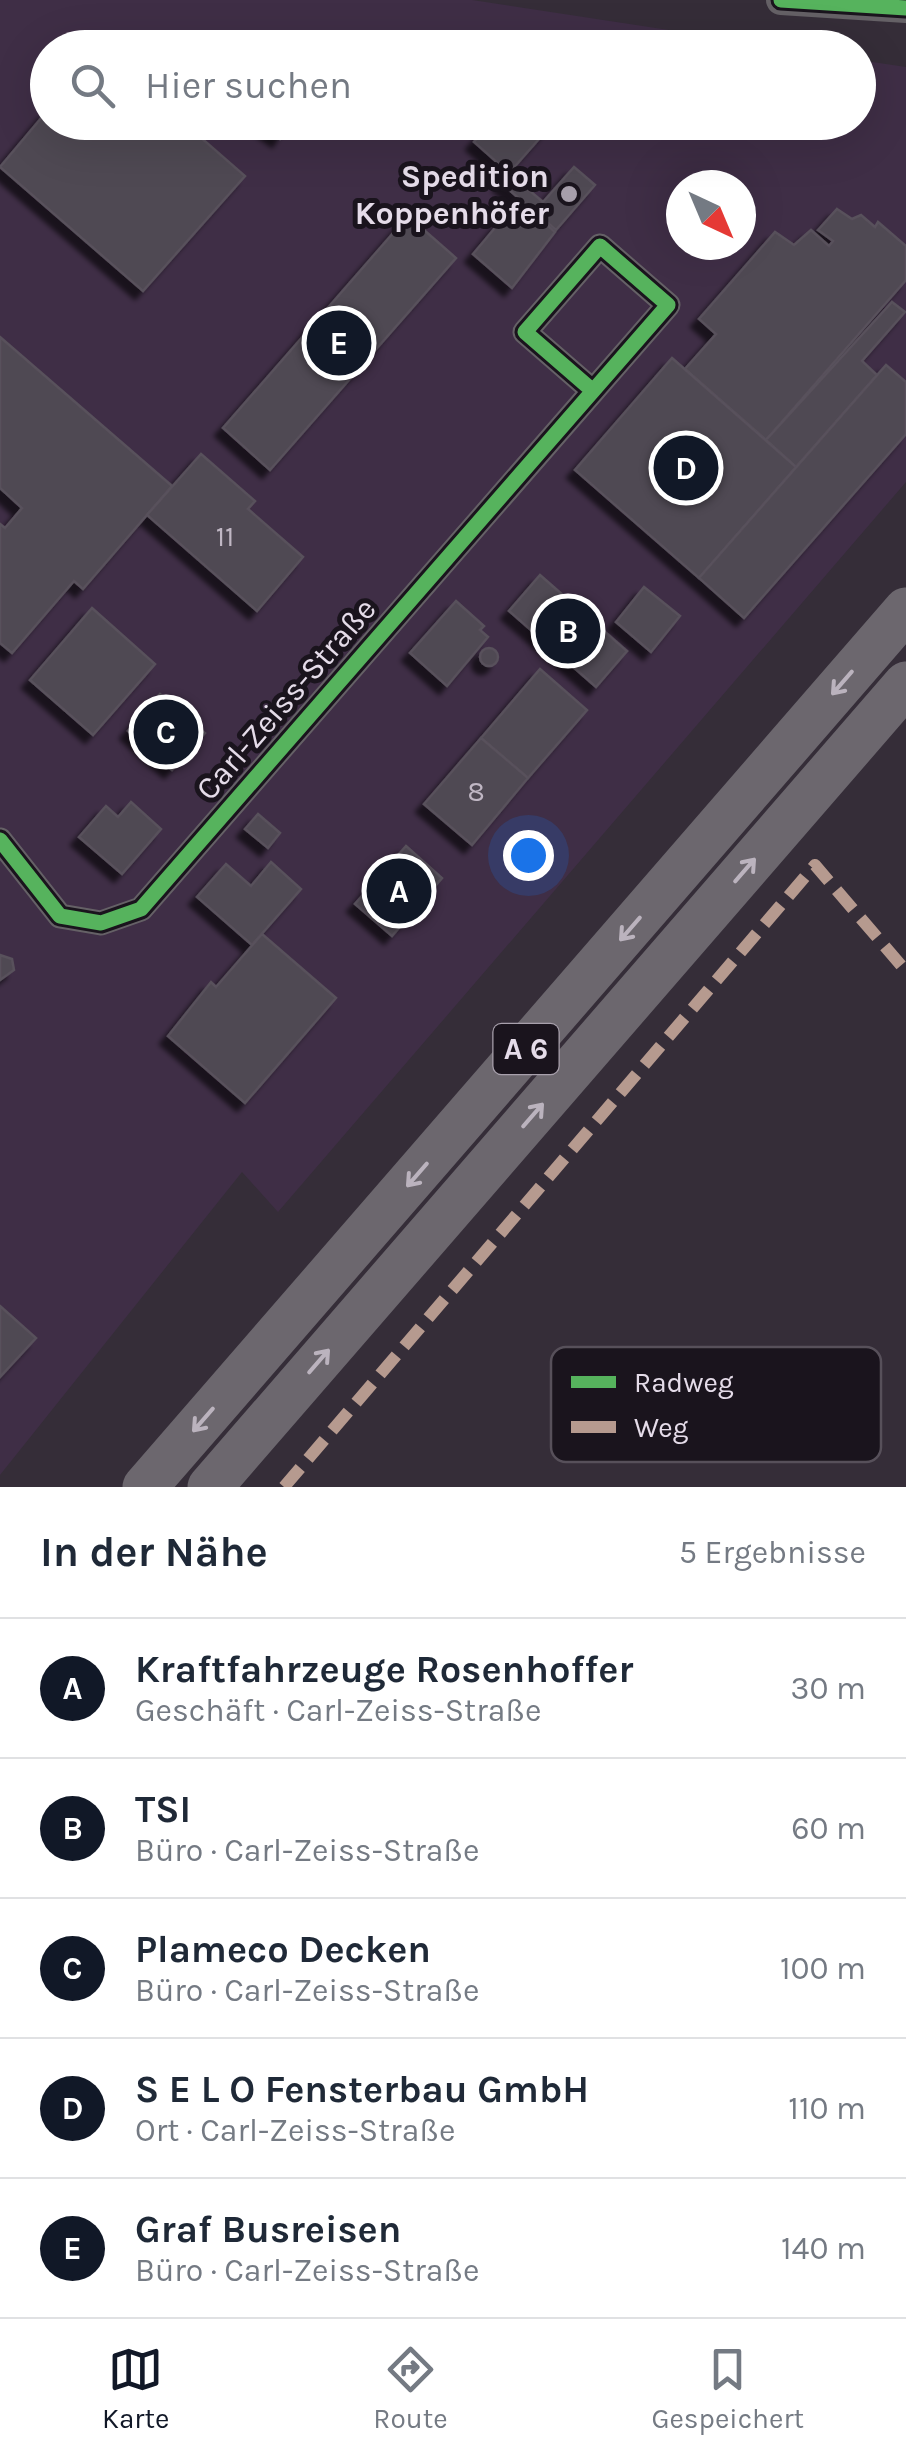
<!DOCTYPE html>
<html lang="de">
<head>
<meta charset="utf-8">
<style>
	body { margin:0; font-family:Karla,sans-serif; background:#f2f2f3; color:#1f2937 }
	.compass { position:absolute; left:666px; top:170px; width:90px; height:90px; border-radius:50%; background:#fff; box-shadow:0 10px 40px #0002; rotate:136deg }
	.you { position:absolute; left:528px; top:855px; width:35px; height:35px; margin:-25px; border:8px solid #fff; border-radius:50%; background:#1a73e8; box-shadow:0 0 0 15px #1a73e833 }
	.badge { display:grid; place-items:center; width:65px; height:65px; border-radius:50%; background:#111827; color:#fff; font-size:32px; font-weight:700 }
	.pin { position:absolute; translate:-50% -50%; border:5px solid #fff; box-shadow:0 2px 10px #0006 }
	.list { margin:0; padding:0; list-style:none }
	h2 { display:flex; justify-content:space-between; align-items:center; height:130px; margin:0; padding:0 40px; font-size:42px }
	h2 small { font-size:32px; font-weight:400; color:#747a83 }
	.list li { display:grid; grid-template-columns:65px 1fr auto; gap:30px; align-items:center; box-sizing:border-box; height:140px; padding:0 40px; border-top:2px solid #e0e1e3 }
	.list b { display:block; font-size:38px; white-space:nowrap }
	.list p { margin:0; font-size:32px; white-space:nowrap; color:#747a83 }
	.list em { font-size:32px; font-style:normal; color:#747a83 }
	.icon { flex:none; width:55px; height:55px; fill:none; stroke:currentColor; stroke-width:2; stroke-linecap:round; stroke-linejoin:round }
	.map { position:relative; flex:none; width:906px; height:1487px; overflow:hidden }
	.search { position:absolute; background:#fff; box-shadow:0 10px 40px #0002; left:30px; right:30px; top:30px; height:110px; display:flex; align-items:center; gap:25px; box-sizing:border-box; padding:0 35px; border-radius:55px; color:#747a83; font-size:38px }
	.sheet { height:830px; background:#fff }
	nav { display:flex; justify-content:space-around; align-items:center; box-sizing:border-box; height:140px; border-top:2px solid #e0e1e3; background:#fff; font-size:28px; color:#747a83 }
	nav a { display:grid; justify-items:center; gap:5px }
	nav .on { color:#111827 }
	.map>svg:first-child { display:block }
</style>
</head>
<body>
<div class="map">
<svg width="906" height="1487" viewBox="0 0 906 1487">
	<defs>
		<filter id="shadow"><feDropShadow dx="-8" dy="8" stdDeviation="2.5" flood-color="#0009"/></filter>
	</defs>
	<rect width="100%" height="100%" fill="#352d38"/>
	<path fill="#3f2e46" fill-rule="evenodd" d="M 0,0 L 472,0 L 780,47 L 48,48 L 48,122 L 858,122 L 859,60 L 906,67 L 906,482 L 278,1212 L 242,1172 L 0,1475 ZM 681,185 L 741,185 L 741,245 L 681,245 Z"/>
	<g fill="#504953" stroke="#58515b" stroke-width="2.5" filter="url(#shadow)">
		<polygon points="48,110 48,122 183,122 245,176 143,291 0,167"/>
		<polygon points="256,122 291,122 280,139"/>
		<polygon points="491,122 554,122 509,173 474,142"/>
		<polygon points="574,167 595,185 556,230 501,183 510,174 543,202"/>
		<polygon points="515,204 522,210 526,206 555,232 512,288 473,254"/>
		<polygon points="837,209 852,219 861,215 875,227 878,222 906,246 906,280 766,440 685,369 716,334 699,319 775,232 794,245 811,230 829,246 833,241 818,230"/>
		<polygon points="408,216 456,258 270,470 223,428"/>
		<polygon points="892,302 905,312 862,361 877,375 796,467 766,440"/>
		<polygon points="0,337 172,486 83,589 74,581 12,653 0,643 0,524 5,528 22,508 0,488"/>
		<polygon points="672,358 796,467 699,578 575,470"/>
		<polygon points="886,365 906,382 906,434 744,618 699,578"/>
		<polygon points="201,454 255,501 248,509 303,557 257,611 147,515"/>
		<polygon points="540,575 627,651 596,687 509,611"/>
		<polygon points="644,587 680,616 651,652 616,622"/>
		<polygon points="456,601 484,626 480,630 488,637 447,686 410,653"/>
		<polygon points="92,608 155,664 93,735 30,680"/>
		<circle cx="489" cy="657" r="9"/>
		<polygon points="540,669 587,710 528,778 481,738"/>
		<polygon points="160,694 205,733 172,770 128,731"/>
		<polygon points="481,738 528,778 472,845 424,804"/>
		<polygon points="131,802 161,829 122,874 79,837 106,806 118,817"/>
		<polygon points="258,814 280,833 268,848 245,829"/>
		<polygon points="406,846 442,878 392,936 355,904"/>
		<polygon points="271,862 301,889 252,945 197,897 226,864 251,886"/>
		<polygon points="262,934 336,998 245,1103 168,1036 211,982 216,987"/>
		<polygon points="0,955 12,959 14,970 0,980"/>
		<polygon points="0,1306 36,1338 0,1377"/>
	</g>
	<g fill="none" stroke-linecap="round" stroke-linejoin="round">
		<path stroke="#656166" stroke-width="25" d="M 0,840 L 60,916 L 101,923 L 141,909 C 316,707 493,507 668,305 L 600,246 L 525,332 L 593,391"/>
		<polyline stroke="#656166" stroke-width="30" points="781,0 906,8"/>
		<g stroke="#6c676e" stroke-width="45">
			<polyline points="145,1487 906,610"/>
			<polyline points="210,1487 906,684"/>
		</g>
		<polyline stroke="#b69a8f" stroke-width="12" stroke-dasharray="25 12" stroke-linecap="butt" points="284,1487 815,865 906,971"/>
		<g stroke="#1a141d" stroke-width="21">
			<g id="cycleway">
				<polyline points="781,0 906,8"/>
				<path d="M 0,840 L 60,916 L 101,923 L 141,909 C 316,707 493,507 668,305 L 600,246 L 525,332 L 593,391"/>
			</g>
		</g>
		<use href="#cycleway" stroke="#56b35d" stroke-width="15"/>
	</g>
	<defs><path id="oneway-shaft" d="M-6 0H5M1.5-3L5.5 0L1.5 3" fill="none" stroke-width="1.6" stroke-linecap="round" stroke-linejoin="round" transform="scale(2.5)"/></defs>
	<g stroke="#bbb3be">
		<use href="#oneway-shaft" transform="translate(842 683) rotate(131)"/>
		<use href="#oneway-shaft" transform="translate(745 870) rotate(-49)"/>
		<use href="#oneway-shaft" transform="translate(630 929) rotate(131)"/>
		<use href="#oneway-shaft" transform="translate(533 1115) rotate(-49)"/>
		<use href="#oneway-shaft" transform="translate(417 1175) rotate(131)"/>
		<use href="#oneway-shaft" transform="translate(319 1361) rotate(-49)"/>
		<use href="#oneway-shaft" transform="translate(203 1420) rotate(131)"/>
	</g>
	<circle fill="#a79fab" stroke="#1a141d" stroke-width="4" cx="569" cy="194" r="10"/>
	<g text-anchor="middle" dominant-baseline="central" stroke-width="10" stroke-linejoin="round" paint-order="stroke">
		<g font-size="28" fill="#c0b7c4">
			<text x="225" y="536">11</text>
			<text x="476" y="791">8</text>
		</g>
		<rect fill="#1a141d" stroke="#a8a0ac" stroke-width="2.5" x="493.5" y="1024" width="65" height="50" rx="8"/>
		<g font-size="30" font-weight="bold" fill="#e5dce9">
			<text x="526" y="1049">A 6</text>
		</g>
		<g font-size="32" font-weight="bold" fill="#e5dce9" stroke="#1a141d" text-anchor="end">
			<text x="549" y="176">Spedition<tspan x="549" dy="37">Koppenhöfer</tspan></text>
		</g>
		<g font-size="32" fill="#e5dce9" stroke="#1a141d">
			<text transform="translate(286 699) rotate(-49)">Carl-Zeiss-Straße</text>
		</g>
	</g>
	<rect x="551" y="1347" width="330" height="115" rx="15" fill="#1a141d" stroke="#57505a" stroke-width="2.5"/>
	<rect x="571" y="1376" width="45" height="12" fill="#56b35d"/>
	<rect x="571" y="1421" width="45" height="12" fill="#b69a8f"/>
	<g font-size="28" fill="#e5dce9">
		<text x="634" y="1392">Radweg</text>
		<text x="634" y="1437">Weg</text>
	</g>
</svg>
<svg class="compass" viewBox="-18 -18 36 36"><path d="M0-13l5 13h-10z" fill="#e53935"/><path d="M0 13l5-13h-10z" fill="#747a83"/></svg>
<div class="you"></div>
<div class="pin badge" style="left:399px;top:891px">A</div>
<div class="pin badge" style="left:568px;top:631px">B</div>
<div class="pin badge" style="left:166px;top:732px">C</div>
<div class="pin badge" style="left:686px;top:468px">D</div>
<div class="pin badge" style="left:339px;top:343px">E</div>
<div class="search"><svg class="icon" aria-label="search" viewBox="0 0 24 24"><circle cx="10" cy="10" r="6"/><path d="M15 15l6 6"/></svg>Hier suchen</div>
</div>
<section class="sheet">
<h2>In der Nähe<small>5 Ergebnisse</small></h2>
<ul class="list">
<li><span class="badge">A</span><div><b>Kraftfahrzeuge Rosenhoffer</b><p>Geschäft · Carl-Zeiss-Straße</p></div><em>30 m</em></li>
<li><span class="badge">B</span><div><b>TSI</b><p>Büro · Carl-Zeiss-Straße</p></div><em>60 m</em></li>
<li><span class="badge">C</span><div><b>Plameco Decken</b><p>Büro · Carl-Zeiss-Straße</p></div><em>100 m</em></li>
<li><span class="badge">D</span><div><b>S E L O Fensterbau GmbH</b><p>Ort · Carl-Zeiss-Straße</p></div><em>110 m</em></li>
<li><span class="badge">E</span><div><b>Graf Busreisen</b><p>Büro · Carl-Zeiss-Straße</p></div><em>140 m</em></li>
</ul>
</section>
<nav>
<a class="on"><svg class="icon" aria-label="map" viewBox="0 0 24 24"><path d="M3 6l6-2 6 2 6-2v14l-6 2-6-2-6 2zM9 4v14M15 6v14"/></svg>Karte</a>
<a><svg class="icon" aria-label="directions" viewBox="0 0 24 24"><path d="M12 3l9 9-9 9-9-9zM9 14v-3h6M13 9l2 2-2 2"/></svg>Route</a>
<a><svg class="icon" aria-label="saved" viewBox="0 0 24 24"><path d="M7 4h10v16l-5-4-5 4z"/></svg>Gespeichert</a>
</nav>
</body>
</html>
